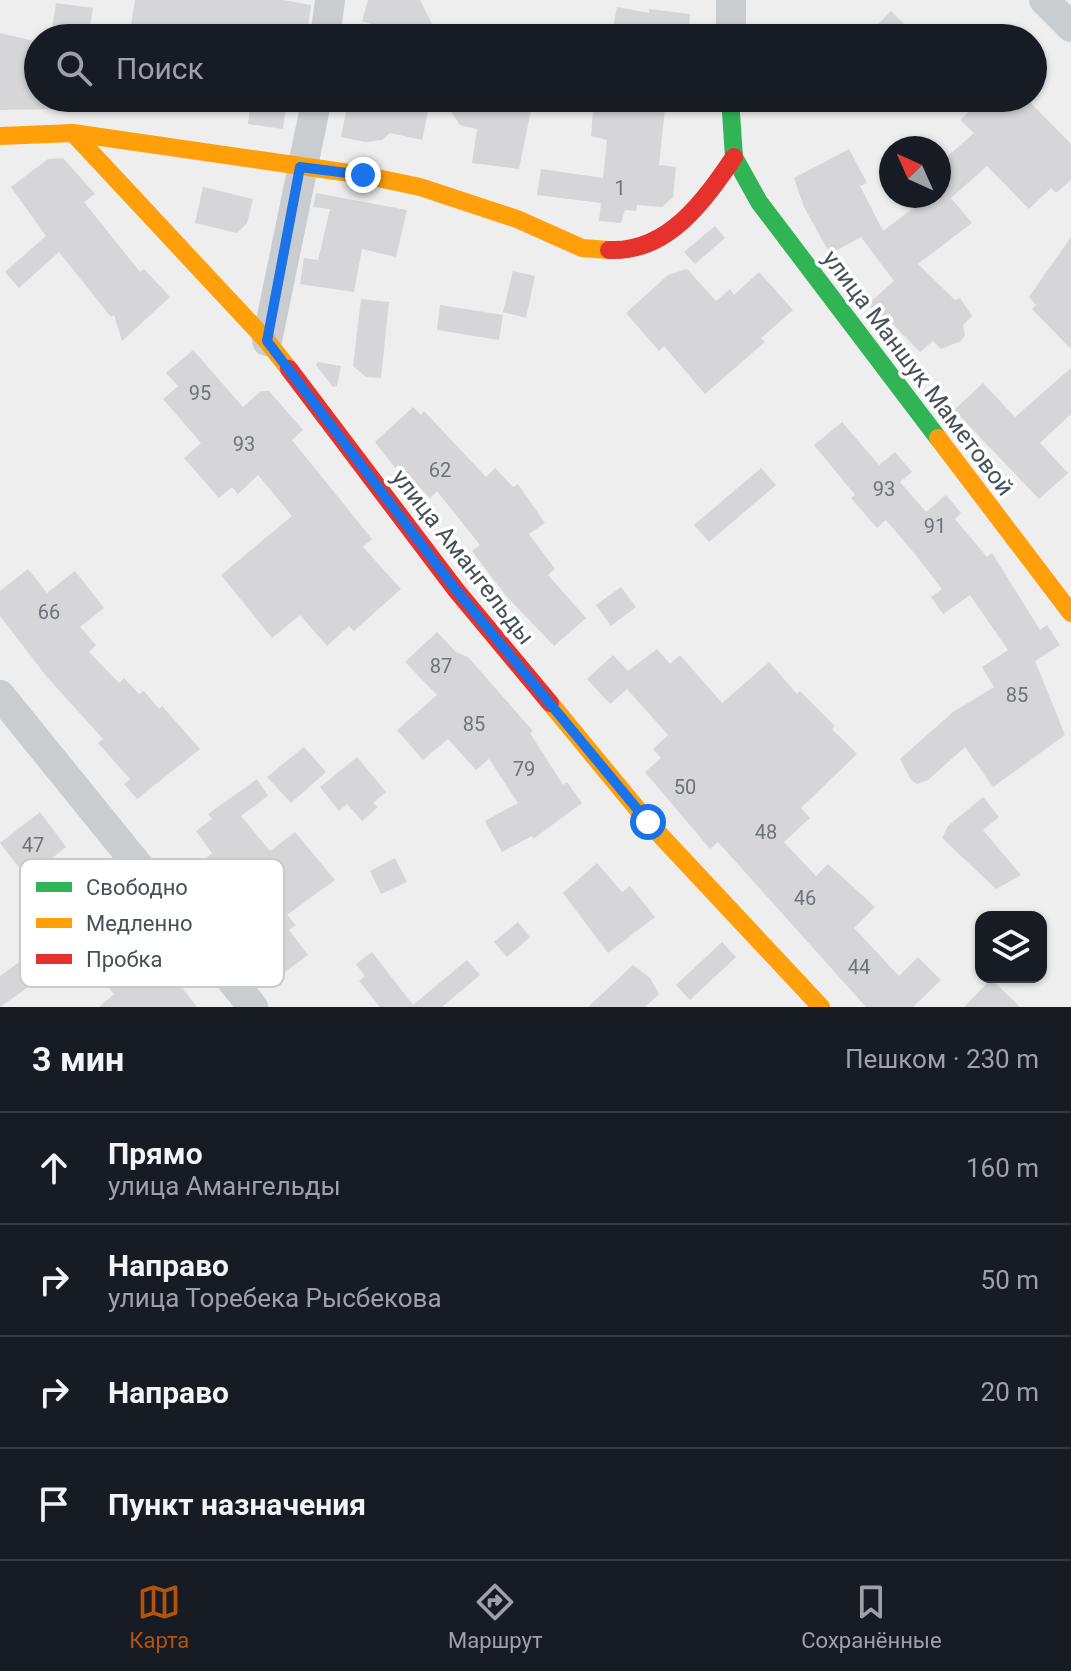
<!DOCTYPE html>
<html lang="ru">
<head>
<meta charset="utf-8">
<style>
	body { margin:0; font-family:Roboto,sans-serif; background:#20242c; color:#f1f3f6 }
	.controls { position:absolute; right:24px; bottom:24px; display:grid; overflow:hidden; border-radius:16px; box-shadow:0 2px 6px #0004 }
	.controls button { width:72px; height:72px; display:grid; place-items:center; padding:0; border:0; border-bottom:2px solid #363941; background:#171b24; color:#f1f3f6; font:40px sans-serif }
	.compass { position:absolute; left:879px; top:136px; width:72px; height:72px; border-radius:50%; background:#171b24; box-shadow:0 2px 6px #0004; rotate:315deg }
	.stop { position:absolute; width:24px; height:24px; margin:-18px; border:6px solid #1a73e8; border-radius:50%; background:#fff }
	.stop.end { background:#1a73e8; border-color:#fff; box-shadow:0 2px 8px #0008 }
	.list { margin:0; padding:0; list-style:none }
	h2 { display:flex; justify-content:space-between; align-items:center; height:104px; margin:0; padding:0 32px; font-size:34px }
	h2 small { font-size:26px; font-weight:400; color:#9ea1a6 }
	.list li { display:grid; grid-template-columns:52px 1fr auto; gap:24px; align-items:center; box-sizing:border-box; height:112px; padding:0 32px; border-top:2px solid #363941 }
	.list b { display:block; font-size:30px; white-space:nowrap }
	.list p { margin:0; font-size:26px; white-space:nowrap; color:#9ea1a6 }
	.list em { font-size:26px; font-style:normal; color:#9ea1a6 }
	.icon { flex:none; width:44px; height:44px; fill:none; stroke:currentColor; stroke-width:2; stroke-linecap:round; stroke-linejoin:round }
	.map { position:relative; flex:none; width:1071px; height:1007px; overflow:hidden }
	.search { position:absolute; background:#171b24; box-shadow:0 2px 6px #0004; left:24px; right:24px; top:24px; height:88px; display:flex; align-items:center; gap:20px; box-sizing:border-box; padding:0 28px; border-radius:44px; color:#9ea1a6; font-size:30px }
	.sheet { height:552px; background:#171b24 }
	nav { display:flex; justify-content:space-around; align-items:center; box-sizing:border-box; height:112px; border-top:2px solid #363941; background:#171b24; font-size:22px; color:#9ea1a6 }
	nav a { display:grid; justify-items:center; gap:4px }
	nav .on { color:#b45309 }
	.map>svg:first-child { display:block }
</style>
</head>
<body>
<div class="map">
<svg width="1071" height="1007" viewBox="0 0 1071 1007">
	<rect width="100%" height="100%" fill="#efeeee"/>
	<g fill="#d6d6d8">
		<polygon points="135,0 283,0 311,5 308,29 295,26 293,38 234,38 235,34 178,25 175,38 129,38"/>
		<polygon points="368,0 420,0 439,38 419,38 362,21"/>
		<polygon points="56,3 93,8 88,38 51,35"/>
		<polygon points="617,7 649,13 649,9 690,14 688,38 646,38 647,33 613,27"/>
		<polygon points="891,11 918,38 864,38"/>
		<polygon points="0,33 38,42 38,98 61,98 59,109 0,110"/>
		<polygon points="251,98 287,98 283,129 248,124"/>
		<polygon points="349,98 431,98 422,140 390,133 382,140 365,142 341,137"/>
		<polygon points="442,98 503,98 508,105 531,110 519,169 472,163 477,129 460,125"/>
		<polygon points="594,98 666,98 659,165 676,167 673,197 662,207 637,205 636,211 625,210 621,223 599,221 601,203 537,195 541,169 603,178 607,140 591,136"/>
		<polygon points="983,98 1026,98 1071,144 1071,180 1056,193 1051,188 1029,209 987,166 951,198 972,223 918,264 955,300 960,298 972,316 963,325 965,335 961,341 941,349 933,341 920,352 888,319 883,324 868,304 894,281 861,237 830,254 804,207 794,178 849,149 867,183 860,186 883,231 929,196 939,196 939,164 974,133 960,120"/>
		<polygon points="63,158 95,194 84,202 140,272 144,269 170,297 122,341 114,315 111,317 59,252 19,288 5,272 46,236 11,187 48,159"/>
		<polygon points="203,187 253,199 247,223 237,233 195,223"/>
		<polygon points="316,193 407,210 396,257 362,249 354,292 300,284 304,258 318,260 330,209 313,207"/>
		<polygon points="715,226 725,238 695,264 684,252"/>
		<polygon points="1071,237 1071,349 1032,309 1036,305 1029,297"/>
		<polygon points="687,269 716,301 730,289 734,295 759,272 793,310 761,338 765,342 705,394 664,346 659,351 626,313 668,275"/>
		<polygon points="513,271 535,276 526,318 503,312"/>
		<polygon points="361,299 389,302 381,378 366,377 353,366"/>
		<polygon points="440,305 503,315 499,340 437,330"/>
		<polygon points="193,350 243,407 261,391 269,391 303,430 292,440 372,539 363,547 401,589 354,631 349,626 327,646 300,615 272,638 221,575 292,516 258,475 238,494 232,487 219,498 184,458 201,443 163,399 178,386 166,373"/>
		<polygon points="318,362 341,366 337,386 333,387 316,365"/>
		<polygon points="1071,368 1071,414 1040,443 1068,473 1039,499 954,410 983,383 1015,417"/>
		<polygon points="413,407 421,415 424,411 486,477 495,468 513,487 518,484 545,523 529,534 555,569 548,575 586,618 554,646 507,597 472,551 480,545 437,491 430,498 398,465 395,468 375,442"/>
		<polygon points="842,422 879,465 895,452 912,472 900,482 926,512 946,495 961,513 955,519 987,557 992,553 1040,630 1047,625 1060,645 1035,661 1065,735 993,787 965,747 928,780 917,784 911,780 900,759 953,712 994,687 982,667 1008,650 970,595 943,614 931,597 942,589 914,553 886,520 877,528 851,498 855,495 814,445"/>
		<polygon points="761,468 776,485 709,542 694,525"/>
		<polygon points="28,569 47,593 75,571 104,608 80,627 96,645 89,652 119,683 124,678 139,694 144,691 159,709 162,706 200,749 137,799 124,784 130,779 98,743 103,739 47,677 0,616 0,591"/>
		<polygon points="621,587 636,607 611,626 596,605"/>
		<polygon points="437,632 456,652 468,657 533,731 530,733 563,785 567,782 582,803 533,839 532,836 502,852 485,821 518,803 489,759 476,770 448,739 423,760 397,730 437,695 405,662"/>
		<polygon points="657,649 670,664 680,655 722,703 769,662 797,694 800,691 835,726 832,729 857,754 801,808 810,818 784,842 816,876 828,864 875,907 854,928 899,976 918,957 941,980 913,1007 866,1007 718,842 710,849 645,772 661,758 653,749 668,735 627,689 610,704 587,679 613,655 628,671"/>
		<polygon points="304,747 326,772 291,803 267,777"/>
		<polygon points="357,757 386,792 373,803 378,807 362,821 347,804 339,811 320,787"/>
		<polygon points="257,779 268,796 241,816 270,851 295,832 335,880 287,915 296,925 289,930 308,955 281,975 222,891 219,893 197,866 212,853 196,831 212,819 208,814"/>
		<polygon points="983,797 999,817 983,830 1021,875 996,889 942,838 948,826"/>
		<polygon points="40,812 66,847 27,878 0,843"/>
		<polygon points="395,858 407,882 381,894 370,871"/>
		<polygon points="597,863 622,892 630,886 655,917 608,953 563,893"/>
		<polygon points="112,895 136,928 125,938 161,982 175,970 187,985 183,989 197,1007 99,1007 114,994 106,985 123,971 97,939 0,1007 0,976"/>
		<polygon points="518,922 530,937 507,957 494,942"/>
		<polygon points="722,942 736,957 690,1000 676,985"/>
		<polygon points="372,952 413,1005 467,960 480,975 442,1007 380,1007 359,981 365,976 356,964"/>
		<polygon points="633,965 650,978 659,994 645,1007 588,1007"/>
		<polygon points="991,979 1020,1007 964,1007"/>
	</g>
	<g fill="none" stroke-linecap="round" stroke-linejoin="round">
		<g stroke="#cacdcf" stroke-width="30">
			<polyline points="1044,0 1071,27"/>
			<polyline points="325,38 330,0"/>
			<polyline points="731,38 731,0"/>
			<polyline points="267,341 317,98"/>
			<polyline points="0,695 253,1007"/>
		</g>
		<polyline stroke="#30b455" stroke-width="18" points="730,98 734,157 759,202 938,438"/>
		<g stroke="#ff9f0a" stroke-width="18">
			<polyline points="73,133 267,341 289,369"/>
			<polyline points="0,136 73,133 363,175 420,187 517,219 582,248 609,250"/>
			<polyline points="938,438 1071,613"/>
			<polyline points="550,703 648,822 821,1007"/>
		</g>
		<g stroke="#e5322d" stroke-width="18">
			<path d="M 609,250 C 668,253 705,200 734,157"/>
			<polyline points="289,369 456,590 550,703"/>
		</g>
	</g>
	<g fill="none" stroke-linecap="round" stroke-linejoin="round">
		<polyline stroke="#1a73e8" stroke-width="10" points="363,175 300,167 267,341 456,590 648,822"/>
	</g>
	<g text-anchor="middle" dominant-baseline="central" stroke-width="7" stroke-linejoin="round" paint-order="stroke">
		<g font-size="20" fill="#6c737a">
			<text x="620" y="188">1</text>
			<text x="200" y="393">95</text>
			<text x="244" y="444">93</text>
			<text x="440" y="470">62</text>
			<text x="884" y="489">93</text>
			<text x="935" y="526">91</text>
			<text x="49" y="612">66</text>
			<text x="441" y="666">87</text>
			<text x="1017" y="695">85</text>
			<text x="474" y="724">85</text>
			<text x="524" y="769">79</text>
			<text x="685" y="787">50</text>
			<text x="766" y="832">48</text>
			<text x="33" y="845">47</text>
			<text x="805" y="898">46</text>
			<text x="859" y="967">44</text>
		</g>
		<g font-size="24" fill="#465059" stroke="#fff">
			<text transform="translate(918 373) rotate(53)">улица Маншук Маметовой</text>
			<text transform="translate(463 557) rotate(52)">улица Амангельды</text>
		</g>
	</g>
	<rect x="20" y="859" width="264" height="128" rx="12" fill="#fff" stroke="#c8cacd" stroke-width="2"/>
	<rect x="36" y="882" width="36" height="10" fill="#30b455"/>
	<rect x="36" y="918" width="36" height="10" fill="#ff9f0a"/>
	<rect x="36" y="954" width="36" height="10" fill="#e5322d"/>
	<g font-size="22" fill="#465059">
		<text x="86" y="895">Свободно</text>
		<text x="86" y="931">Медленно</text>
		<text x="86" y="967">Пробка</text>
	</g>
</svg>
<div class="controls">
<button><svg class="icon" aria-label="layers" viewBox="0 0 24 24"><path d="M12 4l9 5-9 5-9-5zM3 14l9 5 9-5"/></svg></button>
</div>
<svg class="compass" viewBox="-18 -18 36 36"><path d="M0-13l5 13h-10z" fill="#e53935"/><path d="M0 13l5-13h-10z" fill="#9ea1a6"/></svg>
<div class="stop" style="left:648px;top:822px"></div>
<div class="stop end" style="left:363px;top:175px"></div>
<div class="search"><svg class="icon" aria-label="search" viewBox="0 0 24 24"><circle cx="10" cy="10" r="6"/><path d="M15 15l6 6"/></svg>Поиск</div>
</div>
<section class="sheet">
<h2>3 мин<small>Пешком · 230 m</small></h2>
<ul class="list">
<li><svg class="icon" aria-label="ahead" viewBox="0 0 24 24"><path d="M12 20V5M6 11l6-6 6 6"/></svg><div><b>Прямо</b><p>улица Амангельды</p></div><em>160 m</em></li>
<li><svg class="icon" aria-label="right" viewBox="0 0 24 24"><path d="M7 20v-9h11M14 6l5 5-5 5"/></svg><div><b>Направо</b><p>улица Торебека Рысбекова</p></div><em>50 m</em></li>
<li><svg class="icon" aria-label="right" viewBox="0 0 24 24"><path d="M7 20v-9h11M14 6l5 5-5 5"/></svg><div><b>Направо</b></div><em>20 m</em></li>
<li><svg class="icon" aria-label="arrive" viewBox="0 0 24 24"><path d="M6 21V4h12l-3 4 3 4H6"/></svg><div><b>Пункт назначения</b></div></li>
</ul>
</section>
<nav>
<a class="on"><svg class="icon" aria-label="map" viewBox="0 0 24 24"><path d="M3 6l6-2 6 2 6-2v14l-6 2-6-2-6 2zM9 4v14M15 6v14"/></svg>Карта</a>
<a><svg class="icon" aria-label="directions" viewBox="0 0 24 24"><path d="M12 3l9 9-9 9-9-9zM9 14v-3h6M13 9l2 2-2 2"/></svg>Маршрут</a>
<a><svg class="icon" aria-label="saved" viewBox="0 0 24 24"><path d="M7 4h10v16l-5-4-5 4z"/></svg>Сохранённые</a>
</nav>
</body>
</html>
